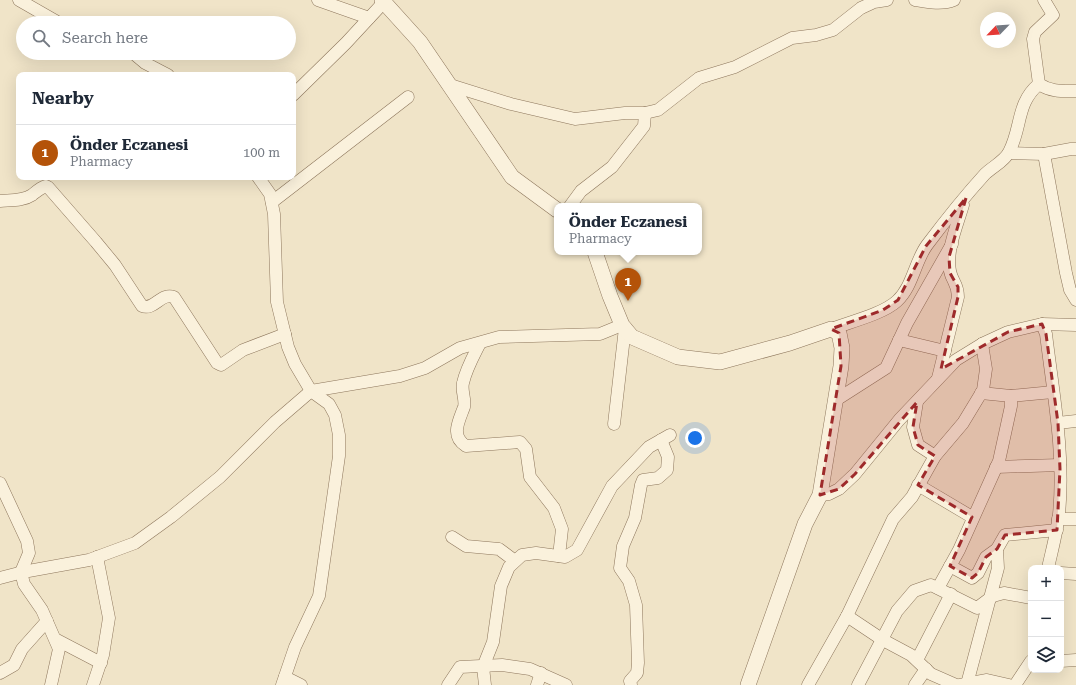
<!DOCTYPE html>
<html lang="en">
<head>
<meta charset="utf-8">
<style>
	body { margin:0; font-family:"Roboto Serif",serif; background:#f2f2f3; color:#1f2937 }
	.controls { position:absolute; right:12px; bottom:12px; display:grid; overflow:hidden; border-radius:8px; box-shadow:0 4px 16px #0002 }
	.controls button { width:36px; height:36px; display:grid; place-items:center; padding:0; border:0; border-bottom:1px solid #e0e1e3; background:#fff; color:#1f2937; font:20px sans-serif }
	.compass { position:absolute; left:980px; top:12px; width:36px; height:36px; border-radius:50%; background:#fff; box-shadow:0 4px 16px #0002; rotate:245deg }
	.you { position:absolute; left:695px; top:438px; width:14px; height:14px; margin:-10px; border:3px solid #fff; border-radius:50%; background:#1a73e8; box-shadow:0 0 0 6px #1a73e833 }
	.badge { display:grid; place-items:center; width:26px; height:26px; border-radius:50%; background:#b45309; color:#fff; font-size:13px; font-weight:700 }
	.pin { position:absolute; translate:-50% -33px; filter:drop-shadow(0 1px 2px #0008) }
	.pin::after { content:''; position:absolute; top:21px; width:14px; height:12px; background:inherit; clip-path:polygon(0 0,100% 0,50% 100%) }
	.popup { position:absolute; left:554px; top:203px; width:148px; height:52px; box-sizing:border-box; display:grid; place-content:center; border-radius:8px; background:#fff; filter:drop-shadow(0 1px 3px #0005); font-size:13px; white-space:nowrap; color:#747a83 }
	.popup b { font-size:15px; color:#1f2937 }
	.popup::after { content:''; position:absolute; left:50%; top:100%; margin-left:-8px; border:8px solid transparent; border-top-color:#fff }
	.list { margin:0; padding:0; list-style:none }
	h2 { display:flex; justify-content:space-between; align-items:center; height:52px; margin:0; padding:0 16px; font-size:17px }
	h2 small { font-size:13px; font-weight:400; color:#747a83 }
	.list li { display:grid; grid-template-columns:26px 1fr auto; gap:12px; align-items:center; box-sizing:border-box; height:56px; padding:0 16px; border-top:1px solid #e0e1e3 }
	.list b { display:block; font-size:15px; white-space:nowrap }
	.list p { margin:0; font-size:13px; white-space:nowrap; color:#747a83 }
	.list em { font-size:13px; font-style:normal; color:#747a83 }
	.icon { flex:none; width:22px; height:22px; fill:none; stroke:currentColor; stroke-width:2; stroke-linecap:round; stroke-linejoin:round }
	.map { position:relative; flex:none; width:1076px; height:685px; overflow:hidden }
	.search { position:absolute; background:#fff; box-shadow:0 4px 16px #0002; left:16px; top:16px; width:280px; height:44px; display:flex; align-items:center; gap:10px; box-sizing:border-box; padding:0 14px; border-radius:22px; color:#747a83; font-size:15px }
	.panel { position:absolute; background:#fff; box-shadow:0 4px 16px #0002; left:16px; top:72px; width:280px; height:108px; border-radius:8px }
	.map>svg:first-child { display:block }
</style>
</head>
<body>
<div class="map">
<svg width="1076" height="685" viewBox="0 0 1076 685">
	<rect width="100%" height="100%" fill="#f0e4c8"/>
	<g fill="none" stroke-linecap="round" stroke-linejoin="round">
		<g stroke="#8d765c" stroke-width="13">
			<g id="minor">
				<polyline points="19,0 59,23"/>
				<polyline points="318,0 369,18"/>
				<path d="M 915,0 C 927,2 942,5 954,0"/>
				<path d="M 1044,0 L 1053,15 L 1035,32 L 1033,39 L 1039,84 C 1051,92 1062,91 1076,91"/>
				<polyline points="133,53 145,63 168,75"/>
				<polyline points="450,85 511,104 575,119 625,113 645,113 658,110 699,78 735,67 792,38 816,35 833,30 861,8 874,2 887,0"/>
				<polyline points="293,95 346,43 384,2"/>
				<polyline points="1009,153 1044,154 1071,149 1076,149"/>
				<polyline points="1044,154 1066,273 1070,290 1076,300"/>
				<polyline points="258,177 270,194 274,214 277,302 288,347 295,364 311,391 329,404 335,415 339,435 339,456 319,596 295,647 282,685"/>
				<path d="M 0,201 C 11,200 23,201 32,195 C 37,191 40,188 46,186 L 48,187 L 96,242 L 115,265 L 142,306 C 154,311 161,292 174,297 L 217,363 L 221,365 L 243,350 L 285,334"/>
				<polyline points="272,202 408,97"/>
				<polyline points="570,206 581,191 612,167 644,126 645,113"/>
				<path d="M 1042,324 L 1046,334 C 1053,393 1065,454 1059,514 C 1057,532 1052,550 1048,568"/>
				<path d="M 831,329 C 850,322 883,314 897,301 C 913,286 915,261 927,245 C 945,221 965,196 985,174 C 992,167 1005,161 1009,152 C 1022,128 1016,103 1039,84"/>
				<polyline points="899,340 945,351"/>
				<path d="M 480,343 C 474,355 466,369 463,383 C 461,391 466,400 464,407 C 459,421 450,436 466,446 L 520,442 L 526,449 L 530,477 L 554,508 L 562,529 L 559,556"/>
				<path d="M 938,378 L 958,297 C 958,283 952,282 950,271 C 946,250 957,226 963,205"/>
				<polyline points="981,393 1011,396 1053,392"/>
				<polyline points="836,400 886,368 907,323 952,244"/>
				<polyline points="917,402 913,427 918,445 935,456"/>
				<polyline points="1058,423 1076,421"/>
				<polyline points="614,424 625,328"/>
				<polyline points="996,467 1060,465"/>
				<polyline points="0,483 27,541 29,553 21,572 24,584 42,610 59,649 51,685"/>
				<polyline points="918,485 972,517"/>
				<polyline points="820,495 829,494 839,489 855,474 899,420 956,360 982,344 1008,332 1042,324 1076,325"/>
				<polyline points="1058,519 1076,519"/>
				<polyline points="452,537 466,546 499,549 515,561"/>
				<polyline points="950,566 972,578 978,573 986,557 997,549"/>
				<polyline points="1061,573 1076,574"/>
				<polyline points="0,578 23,572 89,560 135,543 171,517 220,477 275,422 311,391 400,376 425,368 460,348 499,337 600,334 622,325"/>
				<polyline points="938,588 959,550 999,461 1011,406 1011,396"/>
				<polyline points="847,616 883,640 911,655 931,674 956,685"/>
				<polyline points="57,640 101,663"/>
				<polyline points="917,660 951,594"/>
				<polyline points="1061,661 1076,660"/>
				<polyline points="0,673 14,665 22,649 47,621"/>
				<polyline points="285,677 301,685"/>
				<polyline points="967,684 998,568 997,549 1005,535 1057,530"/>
				<polyline points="93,685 103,655 109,618 97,557"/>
				<polyline points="448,685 460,667 502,665 530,669 566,685"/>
				<polyline points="485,685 483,667 493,642 501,586 509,567 522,555 536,553 565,557 577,550 612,486 649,447 670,435"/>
				<polyline points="537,685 541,673"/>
				<polyline points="631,685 630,681 637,673 638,663 636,605 629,581 620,568 623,546 635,518 641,485 643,480 658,478 667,470 668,457 661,440"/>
				<polyline points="808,685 847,616 893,519 912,497 935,456 963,423 983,390 986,369 982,344"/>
				<polyline points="858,685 897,611 914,591 931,585 977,608 993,596 1004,593 1031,598"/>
				<polyline points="915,685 926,669"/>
				<polyline points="960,685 987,680 1009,685"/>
				<polyline points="1015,685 1031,661"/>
			</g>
		</g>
		<g stroke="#8d765c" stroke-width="16">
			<g id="tertiary">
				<polyline points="382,0 420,42 512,177 557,210"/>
				<polyline points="595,252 610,296 622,325 632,337 678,357 720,362 790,343 831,329 839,333 842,348 841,366 820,495 805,524 748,685"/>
			</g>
		</g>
		<use href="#minor" stroke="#faf1dc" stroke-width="12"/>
		<use href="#tertiary" stroke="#faf1dc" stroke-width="15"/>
	</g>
	<path fill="#9e2a2b" fill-opacity="0.2" stroke="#9e2a2b" stroke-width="3" stroke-dasharray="8 5" stroke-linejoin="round" d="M 966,198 L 949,257 L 950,273 L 958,287 L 958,297 L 941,369 L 1008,332 L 1042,324 L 1046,334 L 1058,423 L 1060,469 L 1057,530 L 1005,535 L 997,549 L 986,557 L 978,573 L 972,578 L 950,566 L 972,517 L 918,485 L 935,456 L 918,445 L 913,427 L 917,402 L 855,474 L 839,489 L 820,495 L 841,366 L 839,333 L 831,329 L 883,310 L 898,300 L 926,246 Z"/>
</svg>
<div class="controls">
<button>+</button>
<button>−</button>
<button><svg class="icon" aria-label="layers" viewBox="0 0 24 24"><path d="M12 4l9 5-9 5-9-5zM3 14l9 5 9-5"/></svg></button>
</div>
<svg class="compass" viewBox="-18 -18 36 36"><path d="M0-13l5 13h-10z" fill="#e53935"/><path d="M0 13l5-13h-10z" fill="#747a83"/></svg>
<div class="you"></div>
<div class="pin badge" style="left:628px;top:301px">1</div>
<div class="popup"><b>Önder Eczanesi</b>Pharmacy</div>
<div class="search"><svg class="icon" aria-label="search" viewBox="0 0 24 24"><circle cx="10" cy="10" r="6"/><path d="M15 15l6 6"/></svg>Search here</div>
<section class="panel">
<h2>Nearby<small></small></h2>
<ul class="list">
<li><span class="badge">1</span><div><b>Önder Eczanesi</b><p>Pharmacy</p></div><em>100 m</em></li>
</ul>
</section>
</div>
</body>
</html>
